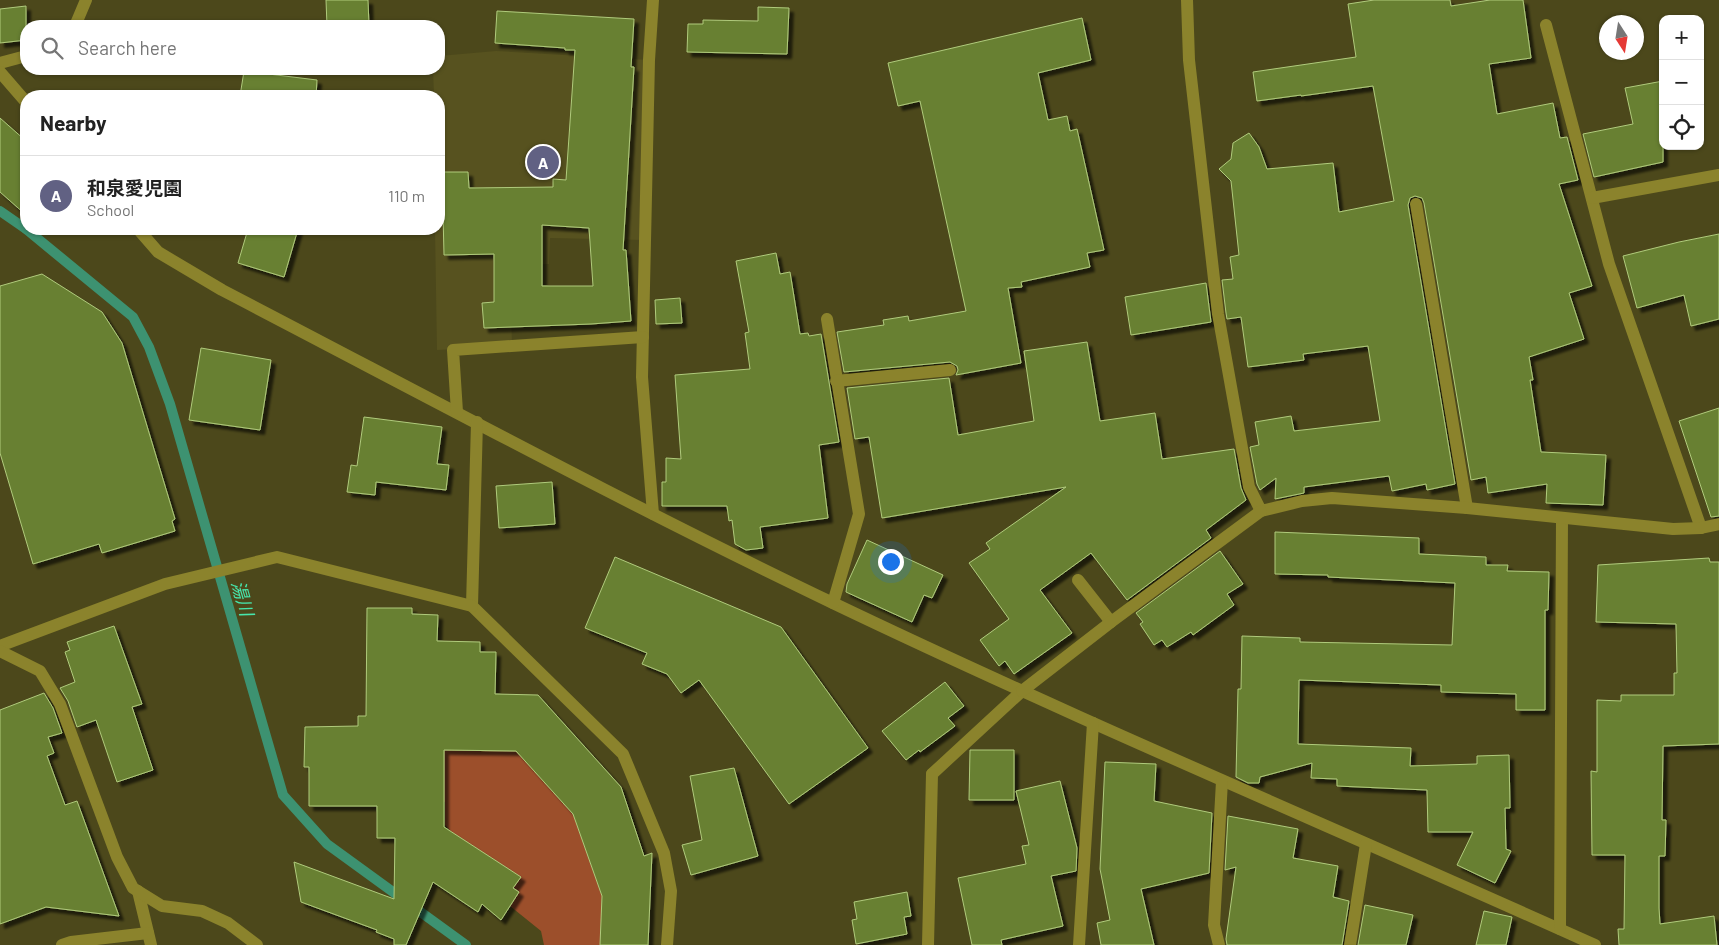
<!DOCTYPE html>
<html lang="en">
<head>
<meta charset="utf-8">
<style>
	body { margin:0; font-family:Barlow,"Noto Sans JP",sans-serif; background:#f6f6f6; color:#222 }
	.controls { position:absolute; right:15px; top:15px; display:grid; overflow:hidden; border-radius:10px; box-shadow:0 1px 4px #0004 }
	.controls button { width:45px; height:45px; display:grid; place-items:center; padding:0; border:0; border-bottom:1px solid #e0e0e0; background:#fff; color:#222; font:25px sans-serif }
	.compass { position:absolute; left:1599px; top:15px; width:45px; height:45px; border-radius:50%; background:#fff; box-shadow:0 1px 4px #0004; rotate:168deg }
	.you { position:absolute; left:890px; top:561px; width:18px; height:18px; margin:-12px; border:4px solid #fff; border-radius:50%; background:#1a73e8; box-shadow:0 0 0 8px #1a73e833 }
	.badge { display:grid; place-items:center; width:32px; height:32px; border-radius:50%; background:#616183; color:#fff; font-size:16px; font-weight:700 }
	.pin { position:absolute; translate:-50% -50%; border:2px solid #fff; box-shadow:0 1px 5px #0006 }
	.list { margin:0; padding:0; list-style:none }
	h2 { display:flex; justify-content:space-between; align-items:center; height:65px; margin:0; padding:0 20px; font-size:21px }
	h2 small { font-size:16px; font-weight:400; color:#767676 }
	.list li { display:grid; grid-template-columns:32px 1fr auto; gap:15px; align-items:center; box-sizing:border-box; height:80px; padding:0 20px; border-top:1px solid #e0e0e0 }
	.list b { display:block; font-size:19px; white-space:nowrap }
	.list p { margin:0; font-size:16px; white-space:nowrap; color:#767676 }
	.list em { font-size:16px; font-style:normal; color:#767676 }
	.icon { flex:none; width:28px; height:28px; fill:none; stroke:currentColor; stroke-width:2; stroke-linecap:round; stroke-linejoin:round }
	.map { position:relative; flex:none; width:1719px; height:945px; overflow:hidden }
	.search { position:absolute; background:#fff; box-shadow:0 1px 4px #0004; left:20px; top:20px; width:425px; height:55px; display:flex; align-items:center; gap:12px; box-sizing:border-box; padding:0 18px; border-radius:20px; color:#767676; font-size:19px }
	.panel { position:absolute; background:#fff; box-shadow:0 1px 4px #0004; left:20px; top:90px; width:425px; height:145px; border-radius:20px }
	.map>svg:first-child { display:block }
</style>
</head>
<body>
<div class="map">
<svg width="1719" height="945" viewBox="0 0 1719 945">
	<defs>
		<filter id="shadow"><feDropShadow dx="4.5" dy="4.5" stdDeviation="1" flood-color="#0009"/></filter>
	</defs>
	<rect width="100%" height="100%" fill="#4c481b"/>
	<polygon fill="#57521f" points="496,51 649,60 644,240 550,238 549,264 510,265 512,346 437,350 435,229 439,229 439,96 434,96 433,69 439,69 439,56"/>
	<polygon fill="#9c4f2b" points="440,725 464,750 523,751 522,758 573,814 602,896 600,945 544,945 541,931 510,906 519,892 513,888 520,877 465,841 463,844 445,825 445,802 438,801 444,781 444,759"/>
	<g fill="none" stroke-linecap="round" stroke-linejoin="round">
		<g stroke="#3d9271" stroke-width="10">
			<polyline points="0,211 26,229"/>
			<polyline points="26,229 133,317 149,347 170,404 283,795 327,844 466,945"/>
		</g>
	</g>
	<g fill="#688033" stroke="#b0cb7c" fill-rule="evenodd" filter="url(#shadow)">
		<polygon points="326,0 368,0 369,26 327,26"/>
		<polygon points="1374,0 1450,0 1451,6 1490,0 1523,0 1531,58 1489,64 1497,114 1553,103 1560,138 1567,137 1578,180 1559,184 1592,286 1569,293 1584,339 1529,357 1533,380 1530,380 1541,452 1606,455 1603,505 1546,503 1547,484 1488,493 1486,477 1471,480 1424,203 1422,198 1415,196 1410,198 1408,205 1455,484 1427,490 1426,484 1392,491 1389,476 1304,487 1304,493 1275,499 1276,478 1260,490 1257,484 1250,447 1259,445 1255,422 1291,416 1294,431 1380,421 1368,346 1303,354 1304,360 1248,367 1241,317 1227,319 1226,313 1222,280 1233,279 1230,257 1239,255 1231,181 1219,169 1231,159 1233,143 1249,133 1259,147 1267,169 1333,163 1339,212 1394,201 1373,86 1301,96 1301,95 1257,101 1253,72 1356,57 1348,4"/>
		<polygon points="26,6 26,40 0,43 0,9"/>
		<polygon points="758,7 789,8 787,54 687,52 688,24 703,24 703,20 758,21"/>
		<path d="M 497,11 L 634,19 L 631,67 L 634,67 L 623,250 L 626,250 L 631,321 L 591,324 L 484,328 L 482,303 L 494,302 L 494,254 L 444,255 L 442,172 L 468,172 L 469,188 L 553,187 L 553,179 L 566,180 L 575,50 L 565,50 L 565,48 L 495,43 ZM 542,225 L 589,228 L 593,286 L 542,286 Z"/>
		<polygon points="1082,18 1091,60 1038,73 1048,120 1067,116 1070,131 1077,129 1104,250 1087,253 1090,267 1021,282 1022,287 1008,288 1021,363 956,375 958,370 957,366 950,362 844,372 837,332 884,325 883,320 908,316 909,321 966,311 920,101 898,106 888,63"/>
		<polygon points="244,71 317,80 316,96 240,96"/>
		<polygon points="1663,81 1663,162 1594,177 1583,134 1633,124 1625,88"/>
		<polygon points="0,118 26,141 26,215 0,192"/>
		<polygon points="248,229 298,229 284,277 238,263"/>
		<polygon points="1719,234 1719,319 1691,326 1684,295 1637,308 1623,256 1679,242"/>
		<polygon points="776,253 780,274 790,272 800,334 808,333 809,336 821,334 839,442 819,445 828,518 760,527 763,548 746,550 735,544 732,520 729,521 727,506 662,506 662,482 666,482 666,458 681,459 675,375 750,369 745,333 749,332 736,261"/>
		<polygon points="42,274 102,312 122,343 175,519 172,521 175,531 102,553 99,544 33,564 0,453 0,286"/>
		<polygon points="1206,283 1211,322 1131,335 1125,297"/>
		<polygon points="680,298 682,323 656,324 655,300"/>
		<polygon points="1087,342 1100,421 1155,413 1162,459 1234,449 1241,488 1246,500 1206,530 1211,538 1127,600 1091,553 1040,590 1072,633 1014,674 1005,661 999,666 980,640 1009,619 969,563 990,549 986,543 1066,487 882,518 869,437 855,439 847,388 949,378 958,435 1034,421 1024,351"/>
		<polygon points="201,348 271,360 260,430 189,420"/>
		<polygon points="1719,408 1719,516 1711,517 1679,421"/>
		<polygon points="364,417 442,427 437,464 449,465 446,490 376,482 375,495 347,492 351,465 357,466"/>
		<polygon points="552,482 555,524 499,528 496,486"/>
		<polygon points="1275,532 1419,538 1419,554 1486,557 1486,565 1508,565 1507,571 1549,572 1548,610 1545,610 1545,710 1516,710 1516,694 1441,692 1441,685 1299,680 1298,744 1411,748 1410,766 1477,764 1477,756 1509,755 1510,808 1505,808 1506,849 1511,851 1495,883 1457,865 1473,832 1428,832 1427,790 1337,786 1337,779 1311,778 1312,763 1260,777 1259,783 1248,783 1236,777 1238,689 1241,689 1242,636 1300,638 1300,642 1452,645 1455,583 1328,577 1328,575 1275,574"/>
		<polygon points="867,540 943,575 932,598 924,595 912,622 846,592 847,584"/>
		<polygon points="1220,551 1243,584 1227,594 1234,605 1193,635 1191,632 1167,647 1162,640 1154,645 1140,624 1143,622 1136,613"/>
		<polygon points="615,557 781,627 868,748 789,804 699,680 681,693 667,674 642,664 647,653 585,628"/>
		<polygon points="1709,558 1710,562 1719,562 1719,744 1663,746 1662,820 1666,820 1665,856 1659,856 1659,908 1660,924 1714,916 1717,945 1619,945 1618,929 1624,929 1625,855 1592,855 1591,771 1597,772 1597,700 1621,701 1621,695 1674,695 1674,673 1677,673 1676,624 1596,622 1598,565"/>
		<polygon points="367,608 412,608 412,614 438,615 437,641 480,642 480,652 496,652 495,694 538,695 621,787 644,856 652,853 648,945 600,945 602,896 573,814 516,751 444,750 444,827 521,877 513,888 519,892 501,920 482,904 478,912 433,882 406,945 394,945 394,939 376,932 377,930 301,902 294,862 394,899 395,838 377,838 377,806 309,806 309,767 304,767 305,727 358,726 358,716 366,716"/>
		<polygon points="114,626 142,704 132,707 153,770 117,782 96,720 77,727 68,701 60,688 75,682 65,652 70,650 67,642"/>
		<polygon points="945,682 964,706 948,718 955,726 920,752 919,750 906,760 882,731"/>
		<polygon points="44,693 53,708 62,733 48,737 54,753 47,756 65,805 77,801 119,916 46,907 0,924 0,710"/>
		<polygon points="970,750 1014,750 1014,800 969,800"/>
		<polygon points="1105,762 1156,764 1154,801 1212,813 1209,873 1141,889 1154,945 1101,945 1097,923 1110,920 1100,869"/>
		<polygon points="734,768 758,856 691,875 682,845 702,840 690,776"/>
		<polygon points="1060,781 1077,848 1076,871 1051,876 1063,926 1001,940 1002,945 972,945 958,878 1026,864 1022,846 1029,845 1016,791"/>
		<polygon points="1228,816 1298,829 1293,858 1338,866 1333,897 1349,901 1342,945 1227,945 1226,939 1236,867 1225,870"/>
		<polygon points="907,892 911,916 904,917 907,934 856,944 852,920 857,919 854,902"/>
		<polygon points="1365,905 1413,915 1406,945 1358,945"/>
		<polygon points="1484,911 1512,917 1506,945 1476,945"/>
	</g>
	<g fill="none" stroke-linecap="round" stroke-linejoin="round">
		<g stroke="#8b832c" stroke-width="12">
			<polyline points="653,0 649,60 642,377 653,514"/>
			<polyline points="1546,25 1609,264 1701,528"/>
			<polyline points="75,26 86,0"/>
			<polyline points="0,63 26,56"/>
			<polyline points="0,72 26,102"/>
			<polyline points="1592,198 1719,175"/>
			<polyline points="1416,204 1467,508"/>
			<path d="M 138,229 L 158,252 L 222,290 C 426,396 628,505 835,604 C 1086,724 1342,831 1595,945"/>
			<polyline points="827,319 859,514 833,603"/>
			<polyline points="836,381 950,370"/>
			<polyline points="457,412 453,350 643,337"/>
			<polyline points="477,422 472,606 623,754 664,853 671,891 667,945"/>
			<polyline points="0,646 165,584 277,557 472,606"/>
			<polyline points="932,774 1022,691"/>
			<polyline points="138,891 151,945"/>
			<polyline points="1560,929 1562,518"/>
			<polyline points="62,945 71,942 148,933"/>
			<polyline points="1079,945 1093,723"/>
			<polyline points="1219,945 1214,925 1222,781"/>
			<polyline points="1350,945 1366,844"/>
		</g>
		<g stroke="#8b832c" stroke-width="12">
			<polyline points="1187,0 1189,60 1218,314 1249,487 1261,511 1302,501 1332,498 1467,508 1673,529 1701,528 1719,524"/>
			<polyline points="1078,580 1111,622"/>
			<polyline points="0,651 40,671 60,704 117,857 133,888 162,906 202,911 228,923 257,945"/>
			<polyline points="1022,691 1111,622 1261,511"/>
			<polyline points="928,945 932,774"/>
		</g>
	</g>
	<g text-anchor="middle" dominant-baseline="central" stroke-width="4.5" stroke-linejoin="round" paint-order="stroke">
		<g font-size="18" font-style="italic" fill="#47e5ab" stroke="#4c481b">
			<text transform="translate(243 598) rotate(74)">湯川</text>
		</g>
	</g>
</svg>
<div class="controls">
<button>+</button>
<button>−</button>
<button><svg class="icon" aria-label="locate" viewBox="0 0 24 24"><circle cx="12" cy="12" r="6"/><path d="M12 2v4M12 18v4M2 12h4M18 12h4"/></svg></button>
</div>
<svg class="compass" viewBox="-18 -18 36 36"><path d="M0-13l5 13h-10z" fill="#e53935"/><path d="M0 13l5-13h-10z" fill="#767676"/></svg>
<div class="you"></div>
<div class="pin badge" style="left:543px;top:162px">A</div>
<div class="search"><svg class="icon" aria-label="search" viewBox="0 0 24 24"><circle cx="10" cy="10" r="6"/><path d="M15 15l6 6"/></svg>Search here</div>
<section class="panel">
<h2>Nearby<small></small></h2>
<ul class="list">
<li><span class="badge">A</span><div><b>和泉愛児園</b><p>School</p></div><em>110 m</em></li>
</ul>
</section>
</div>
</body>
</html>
